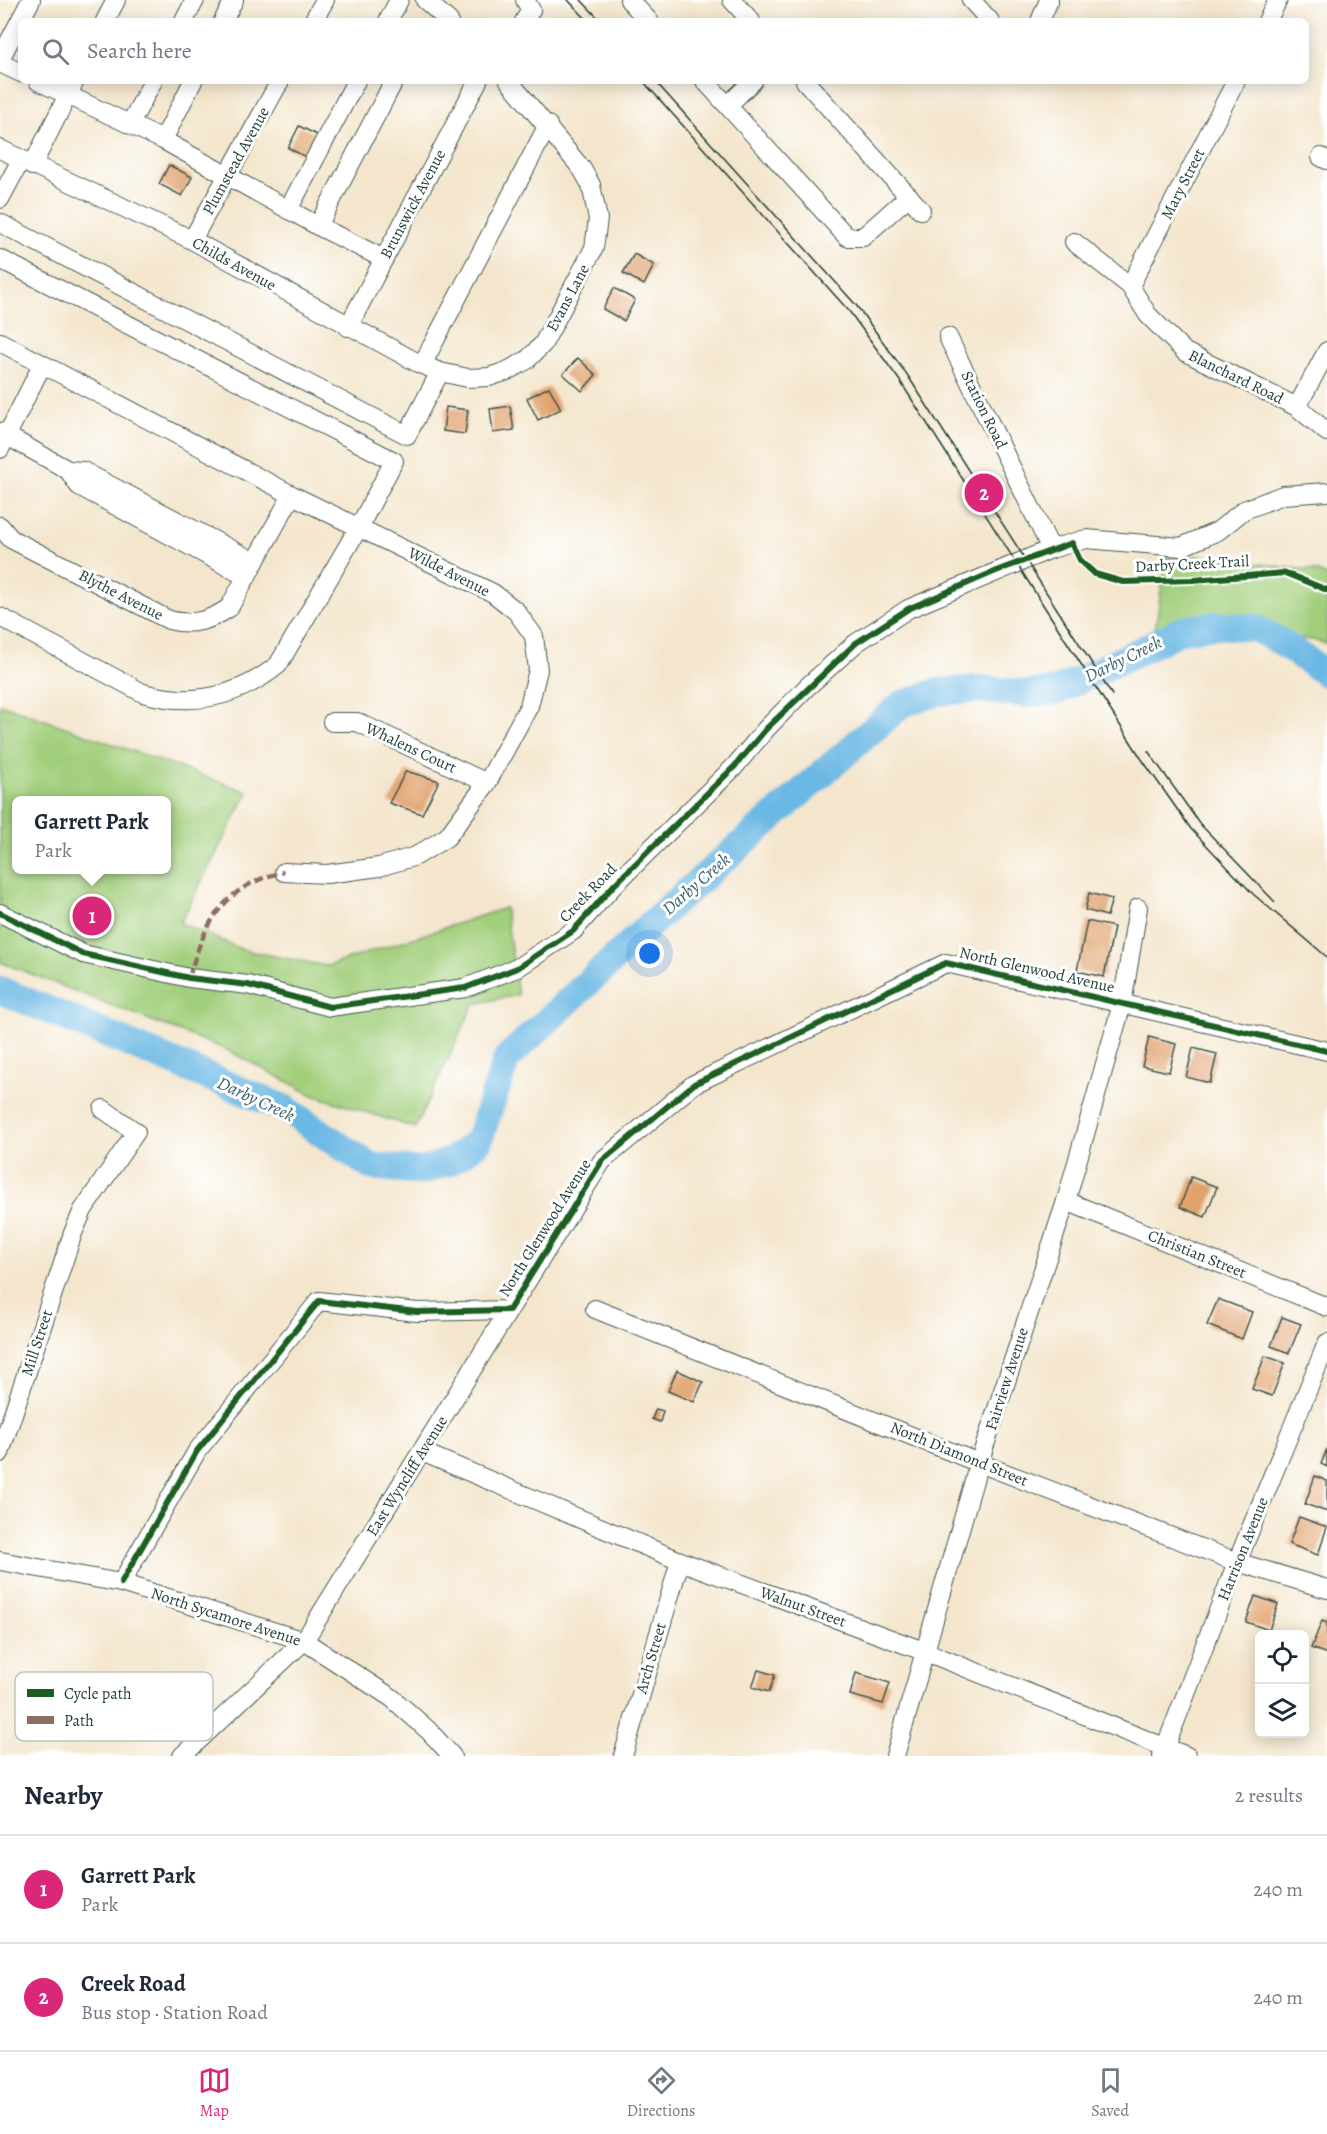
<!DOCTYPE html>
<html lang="en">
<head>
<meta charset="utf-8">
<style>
	body { margin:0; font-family:Alegreya,serif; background:#f6f6f7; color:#1f2937 }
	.controls { position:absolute; right:18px; bottom:18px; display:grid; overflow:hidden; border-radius:9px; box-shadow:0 3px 15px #0003 }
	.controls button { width:54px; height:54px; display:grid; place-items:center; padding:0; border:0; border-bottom:2px solid #e0e1e3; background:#fff; color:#1f2937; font:30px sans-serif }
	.you { position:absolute; left:650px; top:954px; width:21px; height:21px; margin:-15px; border:4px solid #fff; border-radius:50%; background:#1a73e8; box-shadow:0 0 0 9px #1a73e833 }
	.badge { display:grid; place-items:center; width:39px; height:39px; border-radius:50%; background:#db2777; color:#fff; font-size:20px; font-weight:700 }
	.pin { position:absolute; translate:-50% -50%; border:3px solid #fff; box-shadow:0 2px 6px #0006 }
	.popup { position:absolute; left:12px; top:796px; width:159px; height:78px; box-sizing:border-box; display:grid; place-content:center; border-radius:9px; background:#fff; filter:drop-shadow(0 2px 4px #0005); font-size:20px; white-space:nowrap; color:#747a83 }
	.popup b { font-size:22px; color:#1f2937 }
	.popup::after { content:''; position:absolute; left:50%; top:100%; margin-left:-12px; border:12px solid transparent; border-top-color:#fff }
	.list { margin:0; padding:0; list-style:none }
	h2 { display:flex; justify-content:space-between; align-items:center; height:78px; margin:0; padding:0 24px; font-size:26px }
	h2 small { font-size:20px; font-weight:400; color:#747a83 }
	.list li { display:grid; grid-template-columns:39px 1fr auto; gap:18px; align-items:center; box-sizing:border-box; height:108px; padding:0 24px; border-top:2px solid #e0e1e3 }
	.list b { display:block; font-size:22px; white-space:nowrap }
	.list p { margin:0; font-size:20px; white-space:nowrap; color:#747a83 }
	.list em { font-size:20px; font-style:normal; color:#747a83 }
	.icon { flex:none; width:33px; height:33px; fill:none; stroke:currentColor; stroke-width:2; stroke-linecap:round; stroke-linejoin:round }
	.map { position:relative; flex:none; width:1327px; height:1756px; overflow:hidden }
	.search { position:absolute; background:#fff; box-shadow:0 3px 15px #0003; left:18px; right:18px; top:18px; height:66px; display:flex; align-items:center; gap:15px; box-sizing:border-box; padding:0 21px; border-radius:9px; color:#747a83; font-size:22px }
	.sheet { height:294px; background:#fff }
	nav { display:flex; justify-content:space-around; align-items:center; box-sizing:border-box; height:84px; border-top:2px solid #e0e1e3; background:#fff; font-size:16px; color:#747a83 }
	nav a { display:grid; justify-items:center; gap:3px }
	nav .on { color:#db2777 }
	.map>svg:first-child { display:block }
</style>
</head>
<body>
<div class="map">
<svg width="1327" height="1756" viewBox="0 0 1327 1756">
	<rect width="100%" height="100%" fill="#fff"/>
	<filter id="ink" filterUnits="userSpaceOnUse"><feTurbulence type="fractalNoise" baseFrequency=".0167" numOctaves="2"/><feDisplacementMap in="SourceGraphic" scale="12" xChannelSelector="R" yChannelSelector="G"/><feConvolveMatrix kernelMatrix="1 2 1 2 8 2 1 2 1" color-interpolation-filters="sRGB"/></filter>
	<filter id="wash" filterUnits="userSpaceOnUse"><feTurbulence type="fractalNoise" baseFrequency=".008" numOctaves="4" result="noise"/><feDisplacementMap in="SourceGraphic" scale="24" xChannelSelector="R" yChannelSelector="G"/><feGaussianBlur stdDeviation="1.35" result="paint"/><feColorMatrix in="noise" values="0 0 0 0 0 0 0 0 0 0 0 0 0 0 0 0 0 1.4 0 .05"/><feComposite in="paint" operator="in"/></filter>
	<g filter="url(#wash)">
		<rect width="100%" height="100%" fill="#f4e6cd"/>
		<g fill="#a2cf7c" stroke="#608658" stroke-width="1.5" fill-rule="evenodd">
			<polygon points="1197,556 1316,571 1327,576 1327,644 1313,640 1233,632 1196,641 1153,644 1166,557"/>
			<path d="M 0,704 L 248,792 L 180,923 L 243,950 L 327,966 L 505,908 L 518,995 L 474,1004 L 415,1128 L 313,1095 L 227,1050 L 0,962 ZM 17,800 L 167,800 L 167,870 L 17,870 Z"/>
		</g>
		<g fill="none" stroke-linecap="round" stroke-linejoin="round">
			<polyline stroke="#6bb8e4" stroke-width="28" points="0,990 286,1109 370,1166 422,1171 451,1161 478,1142 507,1058 666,910 902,704 938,692 979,689 1028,694 1057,691 1182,630 1215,625 1255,628 1281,642 1327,674"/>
		</g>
		<g id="blocks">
			<g fill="#e1a26d">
				<polygon points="299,126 319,136 308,158 288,148"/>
				<polygon points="169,165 192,177 182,196 159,184"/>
				<polygon points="634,254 654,265 644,285 623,273"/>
				<polygon points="614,288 635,300 624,321 603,309"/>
				<polygon points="578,358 596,375 582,391 563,374"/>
				<polygon points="549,387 561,409 538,420 527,398"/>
				<polygon points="510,406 514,430 493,433 490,409"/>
				<polygon points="446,407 468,410 465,434 443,431"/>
				<polygon points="406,771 439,781 422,814 389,803"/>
				<polygon points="1089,893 1112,899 1107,916 1085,910"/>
				<polygon points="1087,921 1114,927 1104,977 1077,971"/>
				<polygon points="1149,1037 1176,1044 1169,1072 1142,1066"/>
				<polygon points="1193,1048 1217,1054 1210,1083 1186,1077"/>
				<polygon points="1191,1177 1217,1187 1205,1217 1180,1207"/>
				<polygon points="1218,1299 1252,1312 1242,1339 1207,1325"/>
				<polygon points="1282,1317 1301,1324 1289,1353 1271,1346"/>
				<polygon points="1265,1356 1285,1363 1272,1396 1252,1389"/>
				<polygon points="677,1370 703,1382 694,1402 668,1391"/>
				<polygon points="656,1409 663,1411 660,1422 652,1419"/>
				<polygon points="1327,1449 1327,1467 1321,1464"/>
				<polygon points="1315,1476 1327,1481 1327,1512 1305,1504"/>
				<polygon points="1299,1517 1327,1527 1318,1555 1289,1544"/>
				<polygon points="1255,1596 1278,1604 1269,1630 1246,1622"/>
				<polygon points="1322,1621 1327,1623 1327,1654 1311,1648"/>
				<polygon points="758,1670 775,1675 769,1692 752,1687"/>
				<polygon points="856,1673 890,1683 883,1704 850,1695"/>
			</g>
		</g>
	</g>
	<g filter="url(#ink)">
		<use href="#blocks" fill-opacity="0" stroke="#3f564b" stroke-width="1.5"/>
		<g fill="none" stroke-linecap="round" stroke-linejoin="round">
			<g stroke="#3f564b" stroke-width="20">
				<g id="minor">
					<polyline points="425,0 449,21"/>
					<polyline points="629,0 649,21"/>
					<polyline points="732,0 751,21"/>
					<polyline points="971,0 990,21"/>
					<polyline points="105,21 116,0"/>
					<polyline points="184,21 195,0"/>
					<polyline points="223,21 234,0"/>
					<polyline points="313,21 325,0"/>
					<polyline points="388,21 399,0"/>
					<polyline points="524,21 531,10 525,0"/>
					<polyline points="1040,21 1049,0"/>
					<polyline points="1267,21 1278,0"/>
					<polyline points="0,59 31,0"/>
					<polyline points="0,63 21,73"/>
					<polyline points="38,81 163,140 318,226 384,259"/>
					<polyline points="705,81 847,237 863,237 909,196"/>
					<polyline points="805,81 921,210"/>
					<polyline points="728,105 753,81"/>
					<polyline points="130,124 153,81"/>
					<polyline points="163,140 193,81"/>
					<polyline points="0,149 192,240 418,363 440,372 468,378 489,377 507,371 527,360 543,344 594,248 598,219 591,185 582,169 509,81"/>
					<polyline points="1321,157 1327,160"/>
					<polyline points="32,166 75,81"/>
					<polyline points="0,199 21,160"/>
					<polyline points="288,210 356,81"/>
					<polyline points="0,223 407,435 440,372"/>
					<polyline points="318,226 394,81"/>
					<polyline points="192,240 280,81"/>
					<polyline points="1074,242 1130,286 1148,315 1185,352 1297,407 1327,432"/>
					<path d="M 0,259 L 394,461 L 359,527 L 278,665 C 238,697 193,707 143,693 L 0,617"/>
					<polyline points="1130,286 1236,81"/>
					<polyline points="348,327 478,81"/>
					<polyline points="948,337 1051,549"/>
					<polyline points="0,342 292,495 493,593 516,611 534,636 538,670 529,706 487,783 447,837 416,856 379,867 327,874 284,872"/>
					<polyline points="422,365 548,125"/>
					<polyline points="1297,407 1327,351"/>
					<polyline points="0,432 68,470 79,486 247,577"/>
					<polyline points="0,449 42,365"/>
					<polyline points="68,470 83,471 255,562"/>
					<path d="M 0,526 L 11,539 L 169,620 C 192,626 209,621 229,608 L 292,495"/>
					<polyline points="332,722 357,722 487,783"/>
					<polyline points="0,913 83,954 189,978 248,985 330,1007 465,988 517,968 573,931 614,885 735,766 766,729 807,687 856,643 908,609 1051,549 1086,539 1181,547 1218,531 1244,510 1283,495 1327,492"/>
					<polyline points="1066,1201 1327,1307"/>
					<polyline points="595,1309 979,1463 1237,1562 1327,1589"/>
					<polyline points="422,1452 680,1561 926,1652 1187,1756"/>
					<polyline points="0,1453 73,1233 83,1210 136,1132 103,1109"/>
					<polyline points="0,1561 121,1583 304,1641 392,1698 429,1731 452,1756"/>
					<polyline points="121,1583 197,1451 319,1301 417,1312 509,1310 602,1161 694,1084 946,963 1327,1051"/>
					<polyline points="182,1756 304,1641 509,1310"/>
					<polyline points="623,1756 680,1561"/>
					<polyline points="895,1756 979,1463 1066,1201 1122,1004 1138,908"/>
					<polyline points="1162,1756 1237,1562 1327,1343"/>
				</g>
			</g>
			<use href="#minor" stroke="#fff" stroke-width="18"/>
			<g stroke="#1f3d34" stroke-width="1.5">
				<polyline points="568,0 588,21"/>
				<polyline points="581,0 601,21"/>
				<polyline points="643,81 849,311 900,381 1141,758 1191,829 1253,894 1327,957"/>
				<polyline points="655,81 856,305 908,376 1112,695"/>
				<polyline points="1148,751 1200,824 1275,902"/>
			</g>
			<path stroke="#8d6e63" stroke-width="4.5" stroke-dasharray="9 4.5" stroke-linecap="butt" d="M 189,978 C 204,923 224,885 284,872"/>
			<g stroke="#fff" stroke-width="10">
				<g id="cycleway">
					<polyline points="0,913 83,954 189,978 248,985 330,1007 465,988 517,968 573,931 614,885 735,766 766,729 856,643 908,609 996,571 1072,543 1080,560 1095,574 1123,582 1192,580 1285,573 1327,590"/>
					<polyline points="121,1583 197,1451 319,1301 417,1312 509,1310 602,1161 694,1084 946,963 1327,1051"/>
				</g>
			</g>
			<use href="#cycleway" stroke="#1b5e20" stroke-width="6"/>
		</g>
	</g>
	<g text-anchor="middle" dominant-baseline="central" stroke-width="6" stroke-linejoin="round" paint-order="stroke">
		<g font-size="16" fill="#1f3d34" stroke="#fff">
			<text transform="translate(236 161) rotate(-61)">Plumstead Avenue</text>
			<text transform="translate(1183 184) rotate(-63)">Mary Street</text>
			<text transform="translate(413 204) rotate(-62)">Brunswick Avenue</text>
			<text transform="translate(234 264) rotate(29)">Childs Avenue</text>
			<text transform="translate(568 298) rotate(-62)">Evans Lane</text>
			<text transform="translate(1236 377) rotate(26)">Blanchard Road</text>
			<text transform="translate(984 410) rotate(64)">Station Road</text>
			<text transform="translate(1192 564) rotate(-3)">Darby Creek Trail</text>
			<text transform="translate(449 572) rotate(27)">Wilde Avenue</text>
			<text transform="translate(121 595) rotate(27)">Blythe Avenue</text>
			<text transform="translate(411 748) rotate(25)">Whalens Court</text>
			<text transform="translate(588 893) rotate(-46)">Creek Road</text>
			<text transform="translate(1037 970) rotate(13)">North Glenwood Avenue</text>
			<text transform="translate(545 1228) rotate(-58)">North Glenwood Avenue</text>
			<text transform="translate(1197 1254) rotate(22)">Christian Street</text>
			<text transform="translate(37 1343) rotate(-72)">Mill Street</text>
			<text transform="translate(1007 1379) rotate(-72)">Fairview Avenue</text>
			<text transform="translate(959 1454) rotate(22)">North Diamond Street</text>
			<text transform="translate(407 1476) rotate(-58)">East Wyncliff Avenue</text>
			<text transform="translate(1243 1549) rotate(-68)">Harrison Avenue</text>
			<text transform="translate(803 1607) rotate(20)">Walnut Street</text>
			<text transform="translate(226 1617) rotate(18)">North Sycamore Avenue</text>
			<text transform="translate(651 1658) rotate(-74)">Arch Street</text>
		</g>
		<g font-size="18" font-style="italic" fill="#366269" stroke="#fff">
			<text transform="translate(1123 659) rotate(-26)">Darby Creek</text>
			<text transform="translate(696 884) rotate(-41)">Darby Creek</text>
			<text transform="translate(256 1099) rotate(25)">Darby Creek</text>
		</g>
	</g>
	<rect x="15" y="1672" width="198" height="69" rx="9" fill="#fff" stroke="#bcc5c2" stroke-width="1.5"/>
	<rect x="27" y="1689" width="27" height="8" fill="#1b5e20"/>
	<rect x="27" y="1716" width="27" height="8" fill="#8d6e63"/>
	<g font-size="16" fill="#1f3d34">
		<text x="64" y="1699">Cycle path</text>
		<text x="64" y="1726">Path</text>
	</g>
</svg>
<div class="controls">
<button><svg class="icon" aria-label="locate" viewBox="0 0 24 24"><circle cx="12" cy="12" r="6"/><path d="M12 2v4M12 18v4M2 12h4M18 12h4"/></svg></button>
<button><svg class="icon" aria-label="layers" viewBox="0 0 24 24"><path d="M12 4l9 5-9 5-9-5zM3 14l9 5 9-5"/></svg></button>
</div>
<div class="you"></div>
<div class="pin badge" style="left:92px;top:916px">1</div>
<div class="popup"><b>Garrett Park</b>Park</div>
<div class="pin badge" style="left:984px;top:493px">2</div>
<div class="search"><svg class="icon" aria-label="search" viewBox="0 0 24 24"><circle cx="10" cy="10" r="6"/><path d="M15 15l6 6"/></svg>Search here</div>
</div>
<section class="sheet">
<h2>Nearby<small>2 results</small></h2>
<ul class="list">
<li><span class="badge">1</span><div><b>Garrett Park</b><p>Park</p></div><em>240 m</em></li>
<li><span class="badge">2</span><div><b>Creek Road</b><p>Bus stop · Station Road</p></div><em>240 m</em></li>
</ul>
</section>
<nav>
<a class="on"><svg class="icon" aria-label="map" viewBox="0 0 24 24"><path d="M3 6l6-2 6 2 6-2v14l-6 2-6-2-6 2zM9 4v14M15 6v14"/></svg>Map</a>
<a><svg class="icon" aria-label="directions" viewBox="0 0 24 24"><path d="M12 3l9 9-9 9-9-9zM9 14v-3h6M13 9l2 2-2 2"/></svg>Directions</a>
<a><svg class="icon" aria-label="saved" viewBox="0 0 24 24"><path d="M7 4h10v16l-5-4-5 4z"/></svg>Saved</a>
</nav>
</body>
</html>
